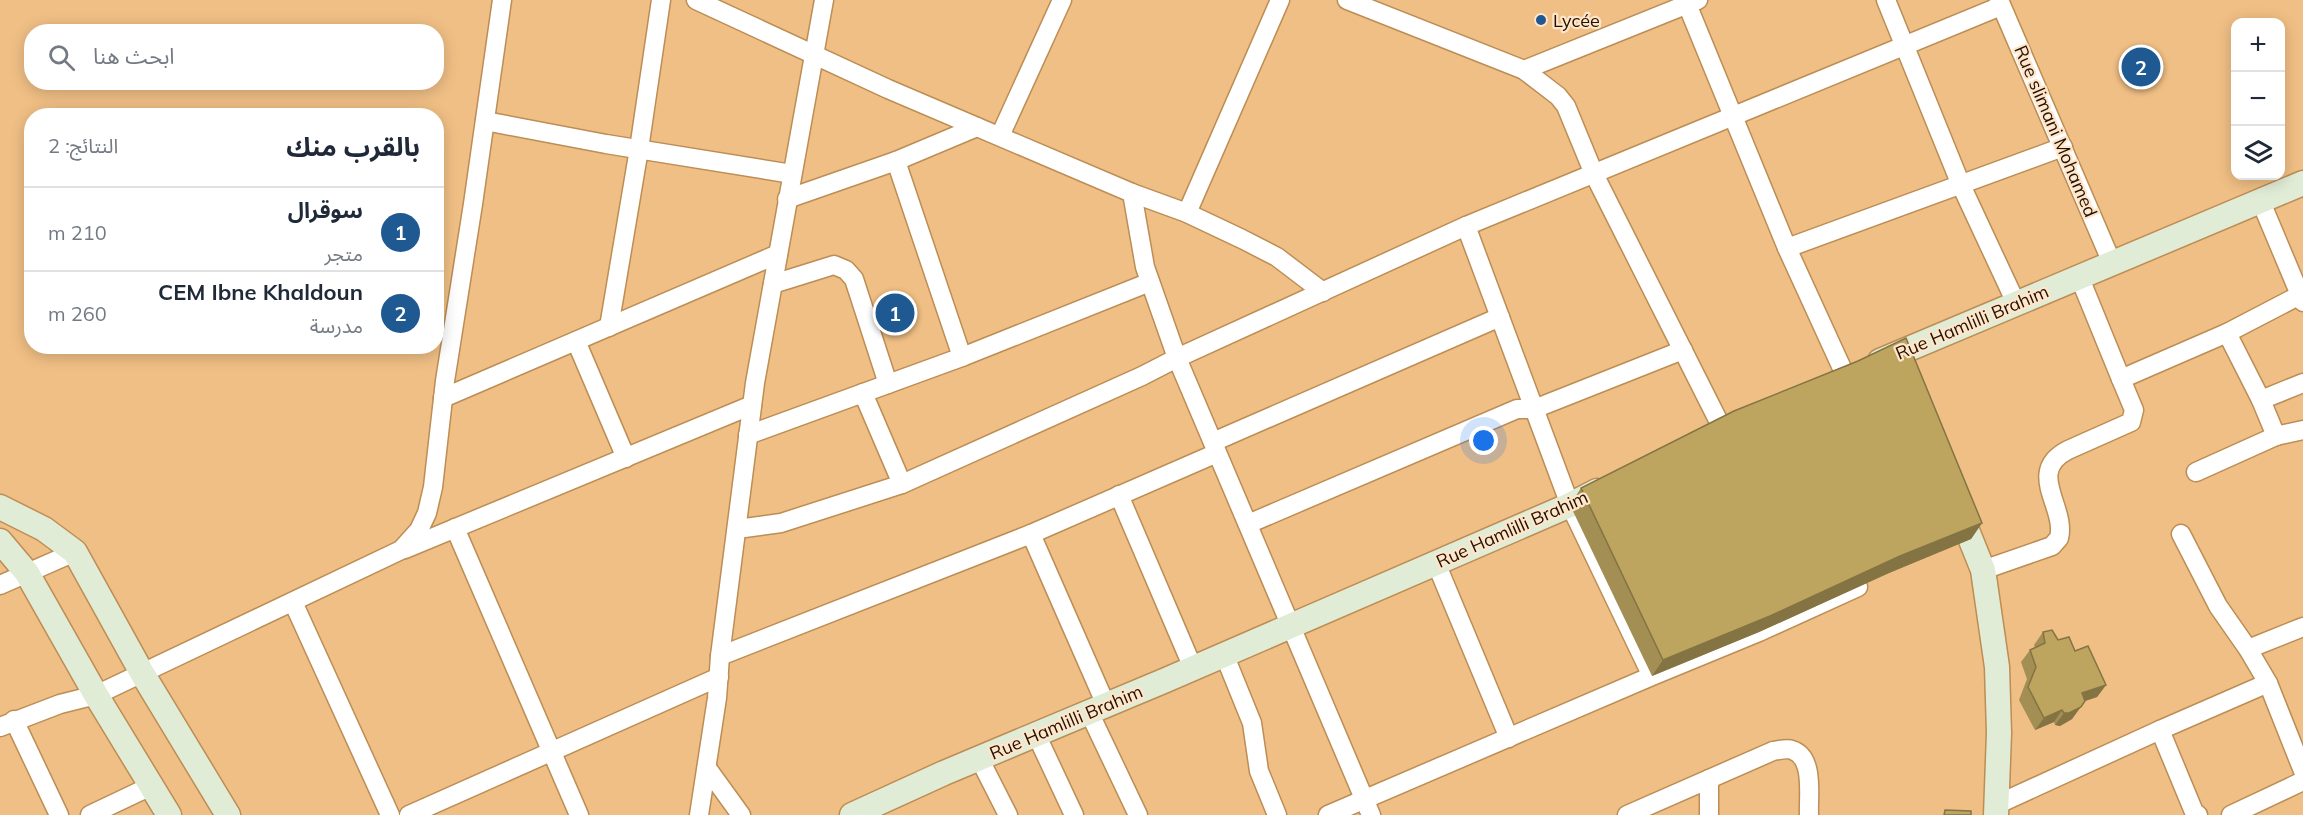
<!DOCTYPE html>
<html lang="ar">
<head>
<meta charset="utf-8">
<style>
	body { margin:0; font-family:Mulish,"Noto Sans Arabic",sans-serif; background:#f2f2f3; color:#1f2937; direction:rtl }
	.controls { position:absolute; right:18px; top:18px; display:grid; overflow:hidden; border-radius:12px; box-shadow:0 3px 15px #0003 }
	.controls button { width:54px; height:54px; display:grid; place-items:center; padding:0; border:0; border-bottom:2px solid #e0e1e3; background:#fff; color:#1f2937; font:30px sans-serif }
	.you { position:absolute; left:1484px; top:441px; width:21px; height:21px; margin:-15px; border:4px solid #fff; border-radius:50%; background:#1a73e8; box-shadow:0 0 0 9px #1a73e833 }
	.badge { display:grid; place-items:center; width:39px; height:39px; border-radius:50%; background:#1f5991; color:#fff; font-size:20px; font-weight:700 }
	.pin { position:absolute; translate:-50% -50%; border:3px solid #fff; box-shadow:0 2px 6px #0006 }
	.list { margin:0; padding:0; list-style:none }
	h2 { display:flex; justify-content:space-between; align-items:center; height:78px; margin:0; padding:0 24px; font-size:26px }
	h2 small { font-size:20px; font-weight:400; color:#747a83 }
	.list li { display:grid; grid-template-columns:39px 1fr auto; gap:18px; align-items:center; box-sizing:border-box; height:84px; padding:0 24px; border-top:2px solid #e0e1e3 }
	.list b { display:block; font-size:22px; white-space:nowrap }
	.list p { margin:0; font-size:20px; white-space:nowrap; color:#747a83 }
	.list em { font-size:20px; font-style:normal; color:#747a83 }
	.icon { flex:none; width:33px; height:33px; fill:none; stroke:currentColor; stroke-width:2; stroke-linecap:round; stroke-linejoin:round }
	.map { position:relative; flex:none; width:2303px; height:815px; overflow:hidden; direction:ltr }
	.search { position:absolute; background:#fff; box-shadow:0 3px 15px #0003; left:24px; top:24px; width:420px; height:66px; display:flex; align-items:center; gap:15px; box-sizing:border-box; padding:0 21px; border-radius:24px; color:#747a83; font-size:22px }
	.panel { position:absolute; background:#fff; box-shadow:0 3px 15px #0003; left:24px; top:108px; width:420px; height:246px; border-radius:24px; direction:rtl }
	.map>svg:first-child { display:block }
</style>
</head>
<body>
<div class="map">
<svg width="2303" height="815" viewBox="0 0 2303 815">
	<rect width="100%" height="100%" fill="#f0bf85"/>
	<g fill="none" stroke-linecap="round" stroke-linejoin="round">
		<g stroke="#bc8d54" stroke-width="21">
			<g id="street">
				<polyline points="696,0 888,89 1132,193 1187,213 1242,239 1277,257 1323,292"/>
				<polyline points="1347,0 1524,70 1558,96 1566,106 1594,174 1722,428"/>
				<polyline points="1886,0 1961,185 2016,303"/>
				<polyline points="1999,0 2112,263"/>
				<polyline points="1687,4 1787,248 1846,377"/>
				<polyline points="1524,70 1698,0"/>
				<polyline points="485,121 606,144 792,174"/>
				<polyline points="1000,136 1062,0"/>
				<polyline points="1132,193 1145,267 1177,358 1371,815"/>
				<polyline points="787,199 896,161 977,127"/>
				<polyline points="2261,202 2303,302"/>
				<polyline points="1187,213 1280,0"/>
				<polyline points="1466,226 1570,505 1648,668"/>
				<polyline points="1787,248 2063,147"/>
				<polyline points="2079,276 2121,379 2227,333"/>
				<polyline points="773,284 834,265 846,270 854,279 888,384"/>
				<polyline points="2300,295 2227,333 2261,400 2276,436 2303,430"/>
				<polyline points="609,327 639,149 661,0"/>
				<polyline points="576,341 626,458"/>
				<polyline points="962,357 1150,282"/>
				<polyline points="443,398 778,254"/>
				<polyline points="2261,400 2303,383"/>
				<polyline points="748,435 962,357 896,161"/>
				<polyline points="1213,442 1500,317"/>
				<polyline points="2196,472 2276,436"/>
				<polyline points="902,484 1142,376 1177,358 1466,226 2001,6"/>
				<polyline points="1119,495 1193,668"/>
				<polyline points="1248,524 1517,409 1534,409 1683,350"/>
				<polyline points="455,528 579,815"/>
				<polyline points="737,529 781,523 902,484 863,393"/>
				<polyline points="1031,534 1106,705"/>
				<polyline points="2181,534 2218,606 2248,649 2268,683 2303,771"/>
				<polyline points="405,549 752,405"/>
				<polyline points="1436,563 1509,738"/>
				<path d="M 1983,570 L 2052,546 L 2059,538 C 2067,507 2025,472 2068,450 L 2131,422 L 2134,410 L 2121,379"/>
				<polyline points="0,585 75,552"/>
				<polyline points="293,602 390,815"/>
				<polyline points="2248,649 2303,627"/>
				<polyline points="1224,654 1252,723 1259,771 1277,815"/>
				<polyline points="720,656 1031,534 1217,453"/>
				<polyline points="1089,712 1138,815"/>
				<polyline points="14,720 59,815"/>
				<polyline points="0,727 60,704 96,695 401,550 419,530 427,513 433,487 445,381 473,204 502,0"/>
				<polyline points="1036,734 1074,815"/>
				<polyline points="979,758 1008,815"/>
				<polyline points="707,768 741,815"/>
				<polyline points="1709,779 1709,815"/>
				<polyline points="1996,805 2160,730"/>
				<polyline points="90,815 151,786"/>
				<polyline points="409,815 719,677"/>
				<polyline points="699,815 717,698 720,656 755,383 824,0"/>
				<polyline points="1328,815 1652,676 1759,632 1858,587"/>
				<path d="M 1627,815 L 1773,751 C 1779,750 1787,748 1792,750 C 1815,757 1808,797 1809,815"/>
				<polyline points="2198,815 2194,812 2160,730 2268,683"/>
				<polyline points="2231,815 2303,781"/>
			</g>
		</g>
		<g stroke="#bc8d54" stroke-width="27">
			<g id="secondary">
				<polyline points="1880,361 2303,183"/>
				<polyline points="0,507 44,529 75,552 142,673 228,815"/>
				<polyline points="1958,508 1983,570 1997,667 1999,733 1996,815"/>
				<polyline points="0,541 27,573 96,695 169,815"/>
				<polyline points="852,815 944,773 1166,680 1570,505 1597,491"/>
			</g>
		</g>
		<use href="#street" stroke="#fff" stroke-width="18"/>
		<use href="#secondary" stroke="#e1ecd7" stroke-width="24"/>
	</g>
	<g fill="#a38e53">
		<polygon points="1581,488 1982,523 1971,539 1889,573 1759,632 1652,676 1570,505"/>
		<polygon points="2043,632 2058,640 2075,651 2106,685 2097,697 2085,701 2072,719 2060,726 2055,725 2054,722 2035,730 2019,700 2027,679 2021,662 2030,650 2035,648 2034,645"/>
	</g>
	<g fill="#847443">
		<polygon points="1982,523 1971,539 1889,573 1759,632 1652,676 1663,660 1900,556"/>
		<polygon points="2106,685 2097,697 2073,705 2082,693"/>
		<polygon points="2085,701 2072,719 2060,726 2055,725 2064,713"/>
		<polygon points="2062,710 2054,722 2035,730 2044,718"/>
	</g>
	<g fill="#bda560" stroke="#847443" stroke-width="1.5">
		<polygon points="1906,338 1982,523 1900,556 1770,616 1663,660 1581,488 1734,411 1858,361"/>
		<polygon points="2052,630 2058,640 2069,637 2075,651 2088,646 2106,685 2082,693 2085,701 2081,707 2069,713 2064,713 2062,710 2044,718 2028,687 2036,667 2030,650 2045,643 2043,632"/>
		<polygon points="1945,810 1971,811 1971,815 1944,815"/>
	</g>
	<circle fill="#1f5991" stroke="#ffe5c9" stroke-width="2" cx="1541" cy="20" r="6"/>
	<g text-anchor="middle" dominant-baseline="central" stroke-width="4.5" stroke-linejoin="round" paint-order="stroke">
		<g font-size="18" fill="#210" stroke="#ffe5c9" text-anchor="start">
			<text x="1553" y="20">Lycée</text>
		</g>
		<g font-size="18" fill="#210" stroke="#ffe5c9">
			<text transform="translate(2056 131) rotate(67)">Rue slimani Mohamed</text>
			<text transform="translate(1972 322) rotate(-23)">Rue Hamlilli Brahim</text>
			<text transform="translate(1512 529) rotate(-24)">Rue Hamlilli Brahim</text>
			<text transform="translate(1066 722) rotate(-23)">Rue Hamlilli Brahim</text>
		</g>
	</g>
</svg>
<div class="controls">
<button>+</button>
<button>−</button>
<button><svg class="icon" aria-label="layers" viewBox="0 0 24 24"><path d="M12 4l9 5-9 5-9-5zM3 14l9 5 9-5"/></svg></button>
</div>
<div class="you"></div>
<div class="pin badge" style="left:895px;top:313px">1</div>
<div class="pin badge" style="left:2141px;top:67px">2</div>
<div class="search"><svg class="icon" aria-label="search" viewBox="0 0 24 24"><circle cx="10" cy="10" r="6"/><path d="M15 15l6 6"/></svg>ابحث هنا</div>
<section class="panel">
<h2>بالقرب منك<small>النتائج: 2</small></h2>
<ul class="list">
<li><span class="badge">1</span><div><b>سوقرال</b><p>متجر</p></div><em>210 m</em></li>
<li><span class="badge">2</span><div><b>CEM Ibne Khaldoun</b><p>مدرسة</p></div><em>260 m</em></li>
</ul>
</section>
</div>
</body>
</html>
